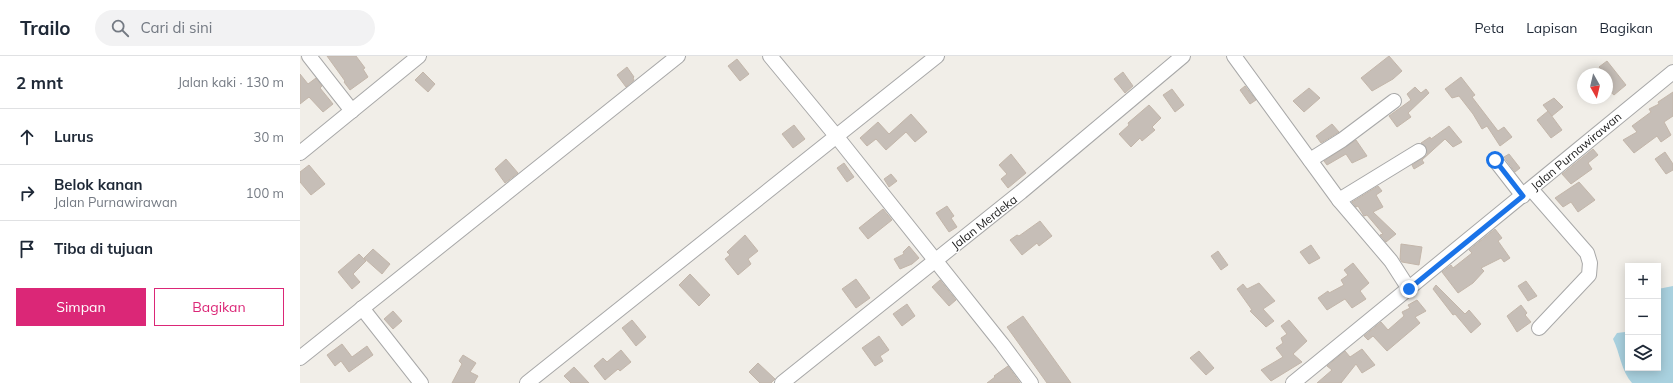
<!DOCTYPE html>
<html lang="id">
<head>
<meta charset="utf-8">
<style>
	body { margin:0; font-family:Mulish,sans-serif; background:#f2f2f3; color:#1f2937 }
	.controls { position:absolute; right:12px; bottom:12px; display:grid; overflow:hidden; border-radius:0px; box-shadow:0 2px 10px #0003 }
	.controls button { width:36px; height:36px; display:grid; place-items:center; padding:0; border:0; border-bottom:1px solid #e0e1e3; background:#fff; color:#1f2937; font:20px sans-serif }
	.compass { position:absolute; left:1277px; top:12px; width:36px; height:36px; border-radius:50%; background:#fff; box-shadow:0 2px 10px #0003; rotate:172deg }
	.stop { position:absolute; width:12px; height:12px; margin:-9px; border:3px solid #1a73e8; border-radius:50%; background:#fff }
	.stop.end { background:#1a73e8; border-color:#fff; box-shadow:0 1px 4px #0008 }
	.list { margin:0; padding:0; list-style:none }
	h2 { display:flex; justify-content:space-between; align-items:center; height:52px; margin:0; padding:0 16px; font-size:17px }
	h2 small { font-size:13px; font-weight:400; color:#747a83 }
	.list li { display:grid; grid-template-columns:26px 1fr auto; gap:12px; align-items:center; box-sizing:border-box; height:56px; padding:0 16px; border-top:1px solid #e0e1e3 }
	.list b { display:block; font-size:15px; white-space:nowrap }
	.list p { margin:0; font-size:13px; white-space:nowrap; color:#747a83 }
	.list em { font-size:13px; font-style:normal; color:#747a83 }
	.actions { display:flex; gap:8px; padding:12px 16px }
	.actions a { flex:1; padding:9px 0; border:1px solid #db2777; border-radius:0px; text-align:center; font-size:14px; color:#db2777 }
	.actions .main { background:#db2777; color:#fff }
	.icon { flex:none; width:22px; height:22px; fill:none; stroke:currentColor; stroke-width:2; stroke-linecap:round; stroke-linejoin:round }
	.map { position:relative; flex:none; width:1373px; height:327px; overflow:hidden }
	header { display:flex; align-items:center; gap:24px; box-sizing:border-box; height:56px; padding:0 20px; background:#fff; border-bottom:1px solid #e0e1e3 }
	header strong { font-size:19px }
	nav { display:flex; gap:22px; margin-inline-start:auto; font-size:14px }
	.search { width:280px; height:36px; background:#f2f2f3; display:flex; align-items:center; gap:10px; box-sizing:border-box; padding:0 14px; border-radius:22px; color:#747a83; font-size:15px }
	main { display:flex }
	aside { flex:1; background:#fff }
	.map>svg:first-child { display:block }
</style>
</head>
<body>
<header>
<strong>Trailo</strong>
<div class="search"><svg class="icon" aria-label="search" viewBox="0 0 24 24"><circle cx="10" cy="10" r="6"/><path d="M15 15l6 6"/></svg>Cari di sini</div>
<nav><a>Peta</a><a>Lapisan</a><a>Bagikan</a></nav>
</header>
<main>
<aside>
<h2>2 mnt<small>Jalan kaki · 130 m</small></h2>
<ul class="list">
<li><svg class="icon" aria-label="ahead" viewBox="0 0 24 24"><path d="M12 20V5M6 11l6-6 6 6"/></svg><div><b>Lurus</b></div><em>30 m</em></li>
<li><svg class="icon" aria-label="right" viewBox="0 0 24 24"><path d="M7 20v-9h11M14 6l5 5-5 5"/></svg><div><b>Belok kanan</b><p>Jalan Purnawirawan</p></div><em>100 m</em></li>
<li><svg class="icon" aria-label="arrive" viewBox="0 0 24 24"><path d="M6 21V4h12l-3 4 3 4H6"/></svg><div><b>Tiba di tujuan</b></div></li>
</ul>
<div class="actions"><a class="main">Simpan</a><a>Bagikan</a></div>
</aside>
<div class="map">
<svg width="1373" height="327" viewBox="0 0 1373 327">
	<rect width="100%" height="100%" fill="#f1eee8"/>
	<path fill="#a9d1df" d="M 1373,230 L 1373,327 L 1332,327 C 1321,315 1320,297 1313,283 L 1317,277 L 1325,276 L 1328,272 L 1328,312 L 1358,312 L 1358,233 Z"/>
	<g fill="#c6beb7" stroke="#c3b6aa">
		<polygon points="27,0 56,0 65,12 63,13 68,21 50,34 44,26 45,25"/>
		<polygon points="1089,0 1102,15 1093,23 1072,35 1061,22"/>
		<polygon points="437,3 449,18 440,25 428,10"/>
		<polygon points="1307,5 1326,29 1314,39 1307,33 1307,18 1304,18 1299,11"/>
		<polygon points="327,11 334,21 333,22 334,24 326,31 317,19"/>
		<polygon points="123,16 135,28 128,36 115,24"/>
		<polygon points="823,16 833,30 825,37 814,23"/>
		<polygon points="0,18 8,28 16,22 22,30 20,32 33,48 23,56 9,41 0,48"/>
		<polygon points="1161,21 1175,39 1172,41 1198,75 1204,71 1212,81 1200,90 1187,70 1182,73 1173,58 1159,40 1152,42 1145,33"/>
		<polygon points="945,30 956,44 950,48 940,34"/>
		<polygon points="1115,31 1121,37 1126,33 1129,37 1108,57 1111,61 1097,71 1089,60 1111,44 1107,38"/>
		<polygon points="1009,32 1020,42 1004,56 993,45"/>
		<polygon points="872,33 884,49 875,56 863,39"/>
		<polygon points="1373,36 1373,60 1364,66 1371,79 1361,86 1357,80 1334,97 1323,84 1337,76 1332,70 1351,56 1349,53 1359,48 1358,46"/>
		<polygon points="1254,42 1263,51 1252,60 1243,49"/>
		<polygon points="849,49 861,62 852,71 855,74 842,85 840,82 831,91 819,78 829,69 828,67"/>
		<polygon points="1248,55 1262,74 1251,82 1237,64"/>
		<polygon points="611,58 627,76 615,86 606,76 586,94 576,83 567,90 560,82 578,66 589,78"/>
		<polygon points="1032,68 1039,76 1021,87 1016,80"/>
		<polygon points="494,69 505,83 493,92 482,78"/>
		<polygon points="1149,70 1162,86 1153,91 1145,83 1122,104 1124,107 1114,113 1112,109 1127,99 1126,91 1121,87 1130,81 1131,83"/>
		<polygon points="1056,84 1067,100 1052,107 1046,98 1027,109 1024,105"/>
		<polygon points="1293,93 1298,99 1288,107 1292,113 1271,128 1262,118"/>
		<polygon points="1365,96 1373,108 1373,114 1366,118 1355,103"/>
		<polygon points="711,98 726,117 708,132 701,123 707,118 699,109"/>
		<polygon points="1209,98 1220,112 1215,116 1204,101"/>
		<polygon points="206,103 218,117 205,127 195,113"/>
		<polygon points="544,107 554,121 547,126 537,112"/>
		<polygon points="9,109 25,128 11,139 0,126 0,116"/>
		<polygon points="591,118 597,125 589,131 584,123"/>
		<polygon points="1279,126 1295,144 1278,156 1271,146 1263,151 1255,142"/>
		<polygon points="1078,130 1082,135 1076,139 1083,151 1073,156 1096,178 1086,186 1080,179 1083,178 1067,159 1064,160 1058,150 1056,151 1052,146"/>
		<polygon points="647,150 654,160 651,162 657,171 649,176 636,157"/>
		<polygon points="583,153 592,164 568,183 559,172"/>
		<polygon points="740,165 752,180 739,190 737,187 722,199 710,184 717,179 719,180"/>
		<polygon points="1195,173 1202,182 1198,185 1210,202 1204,206 1201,202 1181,212 1184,215 1173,227 1158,237 1142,216 1151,209 1153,212 1172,197 1169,194"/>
		<polygon points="445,179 458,195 448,203 451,208 438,219 425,203 430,199 427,196"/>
		<polygon points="1101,188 1122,191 1119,209 1102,206 1100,203"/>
		<polygon points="1011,189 1020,202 1009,208 1000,196"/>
		<polygon points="609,190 619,202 612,208 600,213 594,203 604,198 603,196"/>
		<polygon points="73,193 90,208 82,218 64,202"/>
		<polygon points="918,195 928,209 921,214 911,200"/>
		<polygon points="59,198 66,205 53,218 60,226 52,233 38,216"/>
		<polygon points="1053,207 1069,227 1060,235 1066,243 1052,252 1045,243 1027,254 1018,242 1028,235 1029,237 1044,229 1041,224 1048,219 1044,214"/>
		<polygon points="390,218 410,239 399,250 379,229"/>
		<polygon points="556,223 570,242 556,252 542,233"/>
		<polygon points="640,224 656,244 649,250 632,231"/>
		<polygon points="1226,225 1237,240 1228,245 1218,230"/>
		<polygon points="959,227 975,245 963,253 974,265 966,271 950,255 952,254 937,233 943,228 947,233"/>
		<polygon points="1136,229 1165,258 1169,254 1181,268 1171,277 1155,258 1153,259 1133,233"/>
		<polygon points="1117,244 1126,255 1115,261 1120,267 1087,295 1073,280 1068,284 1064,280 1081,266 1088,274 1104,260 1102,256 1110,252 1108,249"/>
		<polygon points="607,248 615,260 602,270 593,258"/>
		<polygon points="1221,249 1227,257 1225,259 1231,266 1217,276 1207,260"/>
		<polygon points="93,255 102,265 93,273 84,263"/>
		<polygon points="723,260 771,327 747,327 707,271"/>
		<polygon points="332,264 346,281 336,290 322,272"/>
		<polygon points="989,264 1007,285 993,298 1002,306 971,325 961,314 983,301 976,292 983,287 981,282 987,278 981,270"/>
		<polygon points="579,280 589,294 580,300 583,305 575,310 562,292"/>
		<polygon points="42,288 52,301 67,290 73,299 49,316 41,305 35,310 27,299"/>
		<polygon points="1062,293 1075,309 1062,317 1056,308 1041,327 1017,327 1032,314 1027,310 1045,295 1050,301"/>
		<polygon points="321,294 331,306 320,315 318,313 305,324 294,310 303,302 307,306"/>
		<polygon points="899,295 914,312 906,319 890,302"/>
		<polygon points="163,299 176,307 170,316 178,320 174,327 152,327 162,308 159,305"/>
		<polygon points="458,307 475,323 471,327 460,327 449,316"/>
		<polygon points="708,310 720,327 687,327 695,321 694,320"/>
		<polygon points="274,311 289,327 271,327 264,320"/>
	</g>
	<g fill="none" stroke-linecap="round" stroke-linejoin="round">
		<g stroke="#a8a8a8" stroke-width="16">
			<g id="minor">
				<polyline points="9,0 52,55"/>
				<polyline points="470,0 537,81 702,288 731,327"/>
				<polyline points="934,0 1039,144 1091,205 1109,233"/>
				<polyline points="0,97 119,0"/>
				<polyline points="1010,104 1042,84 1094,45"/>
				<polyline points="1195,104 1223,140"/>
				<polyline points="1231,133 1287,197 1290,207 1289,219 1239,272"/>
				<polyline points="1039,144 1119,95"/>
				<polyline points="62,252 121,327"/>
				<polyline points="0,302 378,0"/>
				<polyline points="227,327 637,0"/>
				<polyline points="482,327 721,136 883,0"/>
				<polyline points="993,327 1373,16"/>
			</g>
		</g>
		<use href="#minor" stroke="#fff" stroke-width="14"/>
	</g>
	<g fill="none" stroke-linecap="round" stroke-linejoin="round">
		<polyline stroke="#1a73e8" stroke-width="5" points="1109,233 1223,140 1195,104"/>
	</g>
	<g text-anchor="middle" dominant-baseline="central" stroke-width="3" stroke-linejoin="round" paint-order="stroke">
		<g font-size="12" fill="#212121" stroke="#fff">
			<text transform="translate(1276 95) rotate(-40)">Jalan Purnawirawan</text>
			<text transform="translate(684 166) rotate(-38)">Jalan Merdeka</text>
		</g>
	</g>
</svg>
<div class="controls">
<button>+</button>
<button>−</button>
<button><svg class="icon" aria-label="layers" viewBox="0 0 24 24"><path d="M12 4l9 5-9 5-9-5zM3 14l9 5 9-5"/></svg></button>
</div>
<svg class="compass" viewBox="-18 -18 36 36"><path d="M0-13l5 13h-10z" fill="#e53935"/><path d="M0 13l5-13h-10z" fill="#747a83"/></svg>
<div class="stop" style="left:1195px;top:104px"></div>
<div class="stop end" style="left:1109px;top:233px"></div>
</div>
</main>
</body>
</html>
